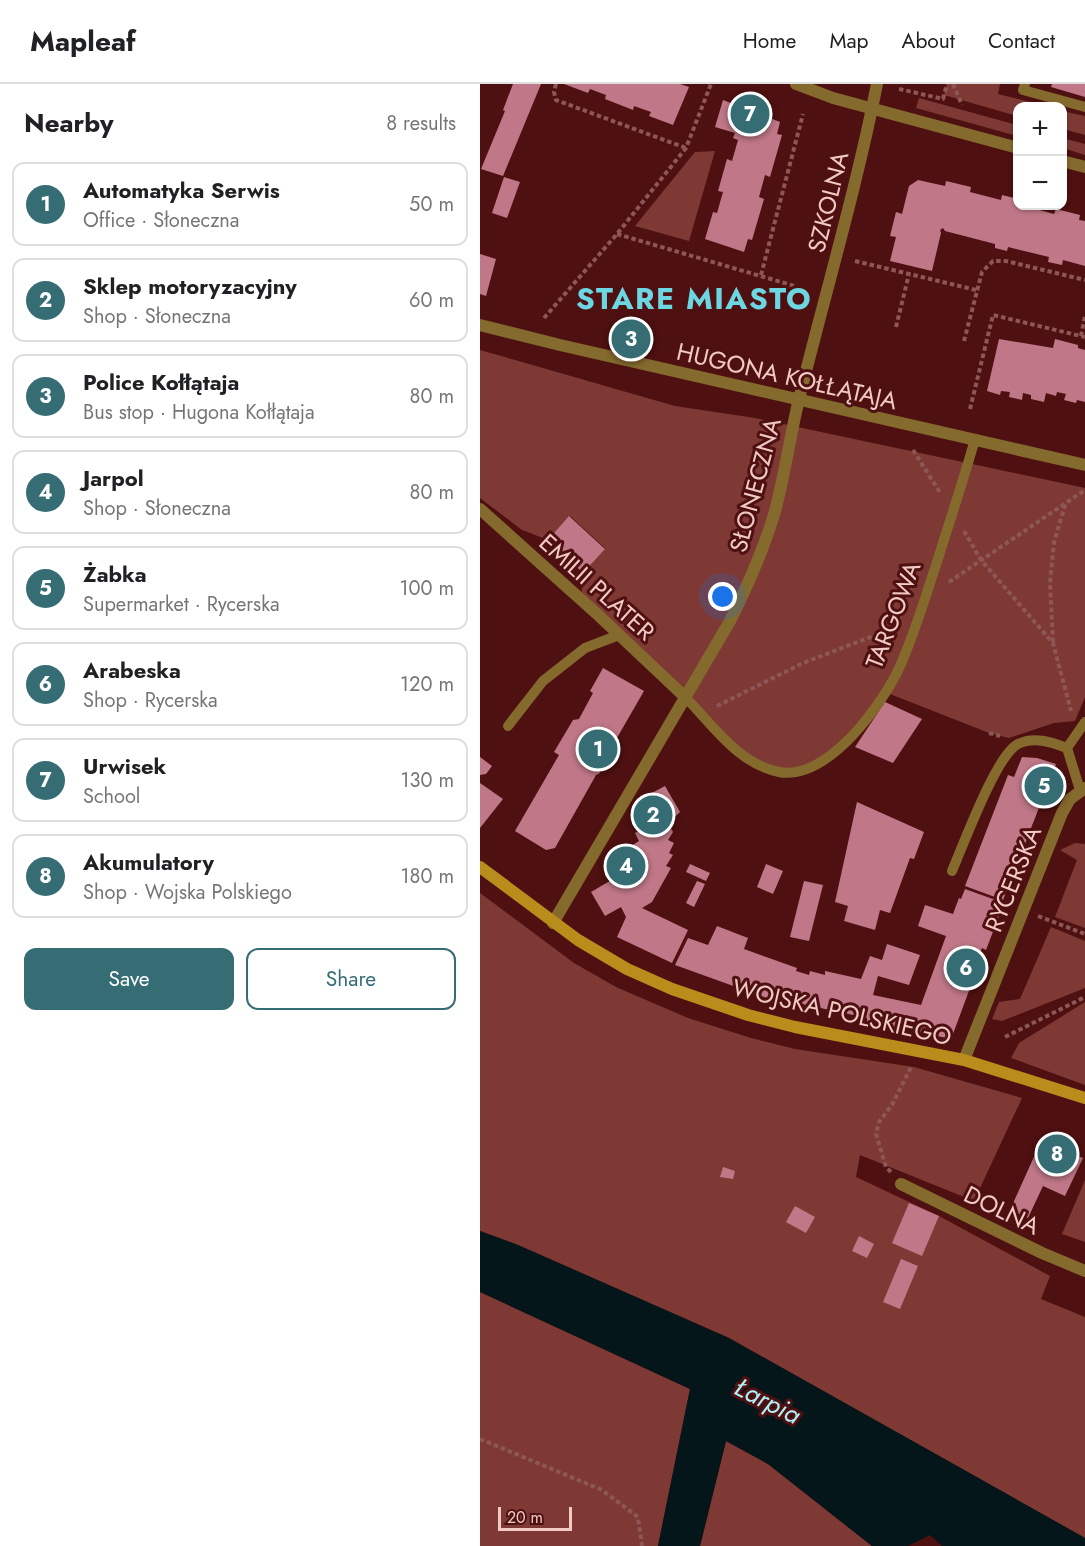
<!DOCTYPE html>
<html lang="en">
<head>
<meta charset="utf-8">
<style>
	body { margin:0; font-family:Jost,sans-serif; background:#f2f2f2; color:#202124 }
	.controls { position:absolute; right:18px; top:18px; display:grid; overflow:hidden; border-radius:12px; box-shadow:0 2px 4px #0004 }
	.controls button { width:54px; height:54px; display:grid; place-items:center; padding:0; border:0; border-bottom:2px solid #e0e0e0; background:#fff; color:#202124; font:30px sans-serif }
	.scale { position:absolute; left:18px; bottom:15px; width:74px; box-sizing:border-box; padding-left:6px; border:3px solid #f2cac5; border-top:0; font-size:16px; line-height:21px; white-space:nowrap; color:#f2cac5; -webkit-text-stroke:4px #4e1010; paint-order:stroke }
	.you { position:absolute; left:243px; top:513px; width:21px; height:21px; margin:-15px; border:4px solid #fff; border-radius:50%; background:#1a73e8; box-shadow:0 0 0 9px #1a73e833 }
	.badge { display:grid; place-items:center; width:39px; height:39px; border-radius:50%; background:#366d75; color:#fff; font-size:20px; font-weight:700 }
	.pin { position:absolute; translate:-50% -50%; border:3px solid #fff; box-shadow:0 2px 6px #0006 }
	.list { margin:0; padding:0; list-style:none }
	h2 { display:flex; justify-content:space-between; align-items:center; height:78px; margin:0; padding:0 24px; font-size:26px }
	h2 small { font-size:20px; font-weight:400; color:#757577 }
	.list li { display:grid; grid-template-columns:39px 1fr auto; gap:18px; align-items:center; box-sizing:border-box; height:84px; margin:0 12px 12px; padding:0 12px; border:2px solid #e0e0e0; border-radius:12px }
	.list b { display:block; font-size:22px; white-space:nowrap }
	.list p { margin:0; font-size:20px; white-space:nowrap; color:#757577 }
	.list em { font-size:20px; font-style:normal; color:#757577 }
	.actions { display:flex; gap:12px; padding:18px 24px }
	.actions a { flex:1; padding:14px 0; border:2px solid #366d75; border-radius:12px; text-align:center; font-size:21px; color:#366d75 }
	.actions .main { background:#366d75; color:#fff }
	.map { position:relative; flex:none; width:605px; height:1462px; overflow:hidden }
	header { display:flex; align-items:center; gap:36px; box-sizing:border-box; height:84px; padding:0 30px; background:#fff; border-bottom:2px solid #e0e0e0 }
	header strong { font-size:28px }
	nav { display:flex; gap:33px; margin-inline-start:auto; font-size:21px }
	main { display:flex }
	aside { flex:1; background:#fff }
	.map>svg:first-child { display:block }
</style>
</head>
<body>
<header>
<strong>Mapleaf</strong>
<nav><a>Home</a><a>Map</a><a>About</a><a>Contact</a></nav>
</header>
<main>
<aside>
<h2>Nearby<small>8 results</small></h2>
<ul class="list">
<li><span class="badge">1</span><div><b>Automatyka Serwis</b><p>Office · Słoneczna</p></div><em>50 m</em></li>
<li><span class="badge">2</span><div><b>Sklep motoryzacyjny</b><p>Shop · Słoneczna</p></div><em>60 m</em></li>
<li><span class="badge">3</span><div><b>Police Kołłątaja</b><p>Bus stop · Hugona Kołłątaja</p></div><em>80 m</em></li>
<li><span class="badge">4</span><div><b>Jarpol</b><p>Shop · Słoneczna</p></div><em>80 m</em></li>
<li><span class="badge">5</span><div><b>Żabka</b><p>Supermarket · Rycerska</p></div><em>100 m</em></li>
<li><span class="badge">6</span><div><b>Arabeska</b><p>Shop · Rycerska</p></div><em>120 m</em></li>
<li><span class="badge">7</span><div><b>Urwisek</b><p>School</p></div><em>130 m</em></li>
<li><span class="badge">8</span><div><b>Akumulatory</b><p>Shop · Wojska Polskiego</p></div><em>180 m</em></li>
</ul>
<div class="actions"><a class="main">Save</a><a>Share</a></div>
</aside>
<div class="map">
<svg width="605" height="1462" viewBox="0 0 605 1462">
	<rect width="100%" height="100%" fill="#4e1010"/>
	<g fill="#7e3934">
		<polygon points="467,0 520,0 518,10 567,22 538,22 537,32 464,11"/>
		<polygon points="439,14 537,41 537,52 436,24"/>
		<polygon points="582,27 605,32 605,51 583,45"/>
		<polygon points="582,54 605,60 605,71 583,64"/>
		<polygon points="235,67 209,157 155,142 215,68"/>
		<polygon points="0,266 195,322 275,334 605,404 605,613 595,637 574,639 529,654 509,649 405,608 342,678 301,688 262,671 101,517 103,489 125,464 90,432 68,456 42,446 0,414"/>
		<polygon points="595,759 605,760 605,844 575,833 597,776 580,766"/>
		<polygon points="0,809 94,879 136,903 208,934 271,954 315,965 434,983 542,1014 494,1117 380,1071 376,1093 459,1132 570,1192 561,1215 605,1233 605,1454 249,1254 38,1161 0,1147"/>
		<polygon points="571,843 605,857 605,904 522,937 512,935 519,918 540,915"/>
		<polygon points="605,918 605,1001 531,974 539,959"/>
		<polygon points="605,1096 605,1158 582,1150"/>
		<polygon points="0,1208 210,1305 178,1462 0,1462"/>
		<polygon points="246,1357 288,1380 392,1462 220,1462"/>
	</g>
	<polygon fill="#041619" points="0,1147 38,1161 249,1254 605,1454 605,1462 462,1462 450,1451 428,1462 392,1462 288,1380 246,1357 220,1462 178,1462 210,1305 0,1208"/>
	<g fill="#c07888">
		<polygon points="33,0 61,0 23,92 1,85 25,27 23,26"/>
		<polygon points="84,0 200,0 209,3 193,41 169,32 171,28 154,22 153,26 125,15 126,11 110,5 108,9"/>
		<polygon points="572,0 605,0 605,13 571,3"/>
		<polygon points="243,16 300,38 297,50 302,51 290,93 285,91 279,113 284,115 272,156 268,155 264,168 225,155 233,128 237,129 243,108 238,107 247,75 252,77 258,56 253,54 255,49 235,43"/>
		<polygon points="24,93 40,98 27,134 12,129"/>
		<polygon points="438,96 465,102 466,97 491,103 490,108 521,116 522,111 538,115 538,122 545,122 574,130 576,125 600,131 599,136 605,137 605,182 583,176 582,181 568,178 569,173 528,163 527,167 515,164 515,160 465,147 463,144 460,146 461,149 452,187 410,177 416,153 410,152 416,128 422,130 429,102"/>
		<polygon points="0,170 16,175 6,212 0,210"/>
		<polygon points="519,255 573,264 575,255 598,261 598,264 605,266 605,318 597,316 596,319 584,316 586,310 577,308 576,312 566,309 564,318 551,315 551,311 543,309 542,316 529,313 530,308 521,307 520,311 507,307"/>
		<polygon points="89,432 125,465 103,489 68,456"/>
		<polygon points="123,584 164,607 119,685 120,689 116,691 75,764 66,766 35,747 79,671 74,668 93,636 99,635 113,609 110,607"/>
		<polygon points="405,618 442,635 413,679 375,663"/>
		<polygon points="0,673 12,682 6,690 0,691"/>
		<polygon points="542,673 557,674 576,680 523,816 485,802 528,691 534,693"/>
		<polygon points="0,699 23,715 0,744"/>
		<polygon points="185,702 200,728 188,739 193,748 188,756 194,759 189,769 193,771 186,782 191,784 172,818 162,824 208,846 192,879 137,853 146,833 141,823 125,832 111,808 140,791 136,783 150,774 145,766 159,757 155,749 170,741 164,731 173,715 170,710"/>
		<polygon points="377,718 444,748 434,775 430,774 410,829 400,826 395,846 364,837 368,822 355,818"/>
		<polygon points="210,780 230,789 226,797 206,788"/>
		<polygon points="286,780 303,787 293,810 277,803"/>
		<polygon points="217,797 225,800 214,823 206,819"/>
		<polygon points="324,797 343,801 329,857 310,853"/>
		<polygon points="485,805 524,819 506,866 502,864 487,903 490,904 473,950 467,954 387,938 387,934 308,917 306,921 195,881 208,854 228,861 237,842 268,854 264,865 317,884 316,887 329,891 330,887 345,891 345,887 381,895 390,872 402,876 407,860 440,871 429,901 398,892 393,911 441,921 466,852 438,842 445,821 473,830 479,814 481,815"/>
		<polygon points="566,1059 603,1074 585,1112 563,1102 548,1134 530,1126 557,1066"/>
		<polygon points="243,1083 255,1087 253,1095 240,1093"/>
		<polygon points="429,1119 459,1132 442,1172 412,1159"/>
		<polygon points="315,1122 335,1133 326,1149 306,1138"/>
		<polygon points="379,1152 394,1160 387,1174 372,1167"/>
		<polygon points="421,1175 438,1182 420,1225 403,1218"/>
	</g>
	<g fill="none" stroke-linecap="round" stroke-linejoin="round">
		<g stroke="#8d5755" stroke-width="4" stroke-dasharray="4.5 3" stroke-linecap="butt">
			<polyline points="76,0 74,8 76,16 206,64"/>
			<polyline points="473,0 482,21"/>
			<polyline points="419,5 463,15 467,0"/>
			<polyline points="137,150 318,203"/>
			<polyline points="375,177 496,206"/>
			<polyline points="281,191 323,30"/>
			<polyline points="64,234 137,150 206,64 231,0"/>
			<polyline points="416,243 429,190"/>
			<polyline points="601,252 605,232"/>
			<polyline points="484,257 502,188 513,177 526,177 605,196"/>
			<polyline points="490,325 513,231 605,253"/>
			<polyline points="433,366 461,410"/>
			<polyline points="484,447 501,476 573,559 591,627"/>
			<polyline points="469,498 605,406"/>
			<polyline points="573,558 570,499 574,458 586,418"/>
			<polyline points="237,622 323,579 393,552 421,532"/>
			<polyline points="509,649 520,652"/>
			<polyline points="558,832 605,850"/>
			<polyline points="525,953 605,913"/>
			<polyline points="411,1088 406,1083 396,1050 399,1038 412,1021 431,983"/>
			<polyline points="0,1355 122,1406 158,1433 162,1462"/>
		</g>
		<g stroke="#856a2d" stroke-width="10">
			<polyline points="545,0 543,6 605,23"/>
			<path d="M 205,613 C 232,640 258,680 299,688 C 348,697 404,619 421,580 C 435,548 445,514 456,481 C 469,439 483,398 495,355"/>
			<polyline points="28,642 63,597 105,564 139,551"/>
			<polyline points="600,706 587,664 605,638"/>
			<path d="M 472,787 C 483,762 516,671 538,660 C 554,652 571,658 587,664"/>
		</g>
		<g stroke="#856a2d" stroke-width="12">
			<polyline points="316,0 353,14 538,64"/>
			<polyline points="582,77 605,83"/>
			<polyline points="0,241 80,261 605,381"/>
			<polyline points="0,425 116,529 205,613"/>
			<path d="M 73,839 L 250,537 C 268,501 284,465 295,427 C 305,390 310,352 319,315 C 345,210 376,106 397,0"/>
			<polyline points="484,976 582,729 590,715 605,704"/>
			<polyline points="421,1100 562,1169 605,1187"/>
		</g>
		<polyline stroke="#b88d1b" stroke-width="12" points="0,783 98,856 147,885 192,905 268,931 315,943 484,976 605,1014"/>
	</g>
	<g text-anchor="middle" dominant-baseline="central" stroke-width="6" stroke-linejoin="round" paint-order="stroke">
		<g font-size="24" fill="#f2cac5" stroke="#4e1010">
			<text transform="translate(348 118) rotate(-76)">SZKOLNA</text>
			<text transform="translate(307 292) rotate(13)">HUGONA KOŁŁĄTAJA</text>
			<text transform="translate(275 401) rotate(-75)">SŁONECZNA</text>
			<text transform="translate(117 503) rotate(42)">EMILII PLATER</text>
			<text transform="translate(413 531) rotate(-69)">TARGOWA</text>
			<text transform="translate(533 795) rotate(-68)">RYCERSKA</text>
			<text transform="translate(362 928) rotate(13)">WOJSKA POLSKIEGO</text>
			<text transform="translate(522 1126) rotate(26)">DOLNA</text>
		</g>
		<g font-size="26" font-style="italic" fill="#b0f0f8" stroke="#4e1010">
			<text transform="translate(288 1317) rotate(27)">Łarpia</text>
		</g>
		<g font-size="30" font-weight="bold" letter-spacing="1.5" fill="#6cd7e3" stroke="#4e1010">
			<text x="214" y="214">STARE MIASTO</text>
		</g>
	</g>
</svg>
<div class="controls">
<button>+</button>
<button>−</button>
</div>
<div class="scale">20 m</div>
<div class="you"></div>
<div class="pin badge" style="left:118px;top:665px">1</div>
<div class="pin badge" style="left:173px;top:731px">2</div>
<div class="pin badge" style="left:151px;top:255px">3</div>
<div class="pin badge" style="left:146px;top:782px">4</div>
<div class="pin badge" style="left:564px;top:702px">5</div>
<div class="pin badge" style="left:486px;top:884px">6</div>
<div class="pin badge" style="left:270px;top:30px">7</div>
<div class="pin badge" style="left:577px;top:1070px">8</div>
</div>
</main>
</body>
</html>
